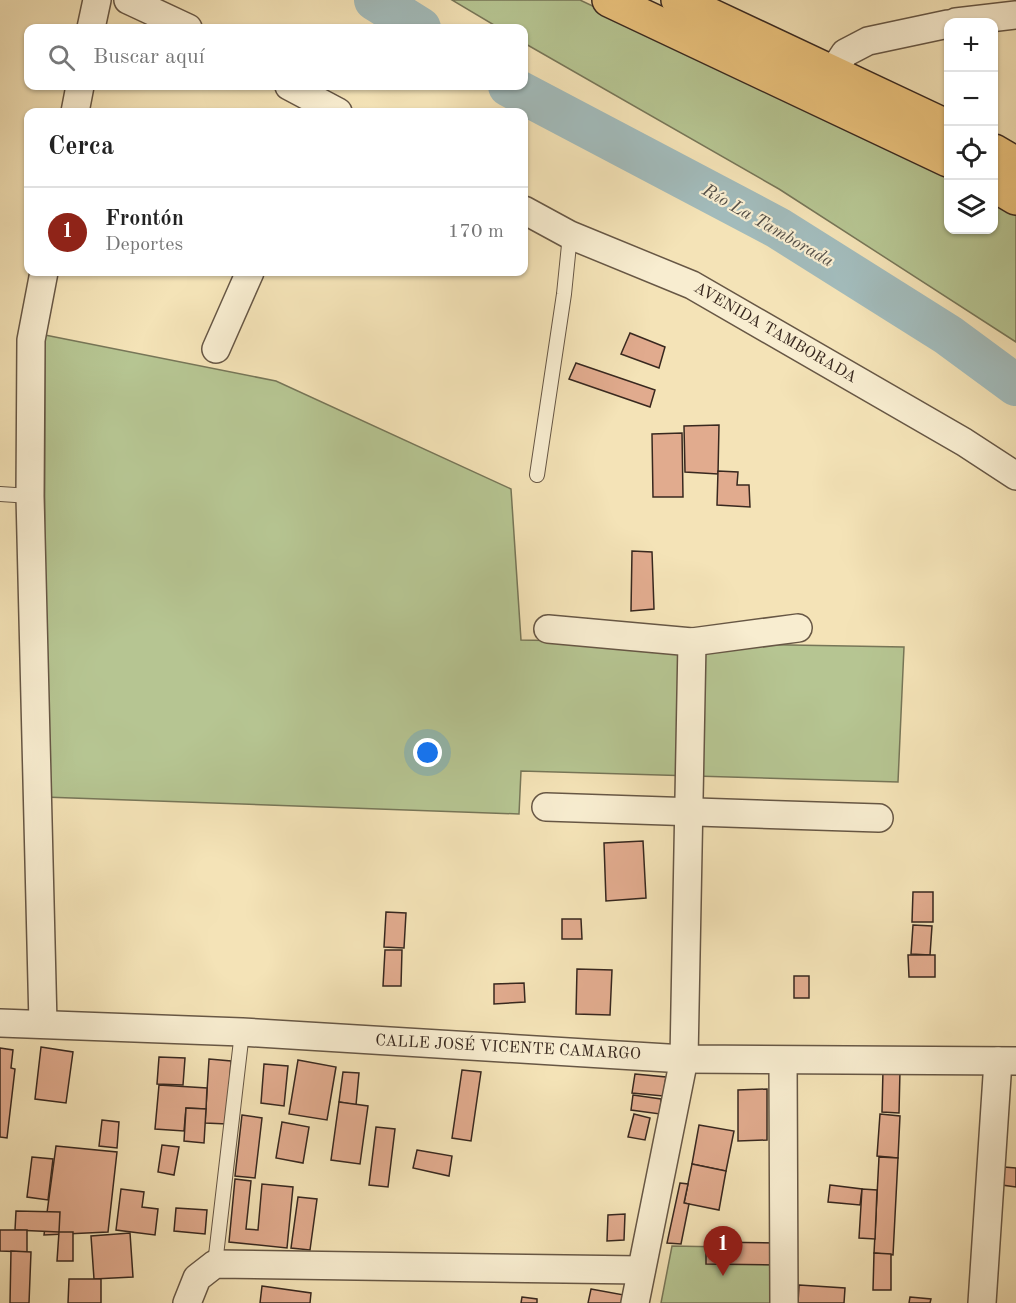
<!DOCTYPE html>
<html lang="es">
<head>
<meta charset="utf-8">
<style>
	body { margin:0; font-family:"Old Standard TT",serif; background:#f6f6f6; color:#222 }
	.controls { position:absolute; right:18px; top:18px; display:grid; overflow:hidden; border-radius:12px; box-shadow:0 2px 4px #0004 }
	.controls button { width:54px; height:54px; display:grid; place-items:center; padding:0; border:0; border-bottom:2px solid #e0e0e0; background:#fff; color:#222; font:30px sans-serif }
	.you { position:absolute; left:428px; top:753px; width:21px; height:21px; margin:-15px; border:4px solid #fff; border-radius:50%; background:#1a73e8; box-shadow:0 0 0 9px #1a73e833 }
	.badge { display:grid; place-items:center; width:39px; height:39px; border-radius:50%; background:#8f2418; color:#fff; font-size:20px; font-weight:700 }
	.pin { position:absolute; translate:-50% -50px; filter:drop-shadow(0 2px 3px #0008) }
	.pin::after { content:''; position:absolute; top:32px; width:21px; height:18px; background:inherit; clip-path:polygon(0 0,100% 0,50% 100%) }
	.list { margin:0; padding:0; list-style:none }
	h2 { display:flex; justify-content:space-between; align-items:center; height:78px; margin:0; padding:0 24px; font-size:26px }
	h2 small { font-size:20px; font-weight:400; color:#767676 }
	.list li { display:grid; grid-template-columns:39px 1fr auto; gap:18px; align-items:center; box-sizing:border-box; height:90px; padding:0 24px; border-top:2px solid #e0e0e0 }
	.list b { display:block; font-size:22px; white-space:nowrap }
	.list p { margin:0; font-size:20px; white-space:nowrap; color:#767676 }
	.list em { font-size:20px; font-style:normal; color:#767676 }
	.icon { flex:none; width:33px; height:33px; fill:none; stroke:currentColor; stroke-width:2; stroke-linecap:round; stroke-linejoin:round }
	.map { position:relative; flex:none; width:1016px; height:1303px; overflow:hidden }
	.search { position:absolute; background:#fff; box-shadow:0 2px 4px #0004; left:24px; top:24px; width:504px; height:66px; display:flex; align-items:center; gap:15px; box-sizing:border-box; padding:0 21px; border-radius:12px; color:#767676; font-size:22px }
	.panel { position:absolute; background:#fff; box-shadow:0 2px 4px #0004; left:24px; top:108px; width:504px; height:168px; border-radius:12px }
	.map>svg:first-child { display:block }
</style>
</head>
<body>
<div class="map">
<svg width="1016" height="1303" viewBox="0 0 1016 1303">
	<rect width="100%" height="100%" fill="#f4e3b7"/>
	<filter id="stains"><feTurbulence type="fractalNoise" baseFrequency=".00333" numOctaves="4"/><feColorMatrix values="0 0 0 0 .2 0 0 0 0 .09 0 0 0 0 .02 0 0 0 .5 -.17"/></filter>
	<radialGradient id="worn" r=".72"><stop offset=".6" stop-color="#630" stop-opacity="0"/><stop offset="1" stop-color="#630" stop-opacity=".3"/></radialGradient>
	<g fill="#b6c592" stroke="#777658" stroke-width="1.5">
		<polygon points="452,0 580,0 948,174 948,230 994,230 994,200 1016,214 1016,342 779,189 524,43 524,28 499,28"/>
		<polygon points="45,335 276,381 511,489 521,640 904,647 898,782 521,771 519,814 44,797"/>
		<polygon points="672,1246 782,1248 780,1303 661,1303"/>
	</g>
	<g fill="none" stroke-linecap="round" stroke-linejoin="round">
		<g stroke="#a2bbbb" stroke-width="42">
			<polyline points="375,0 420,28"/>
			<polyline points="509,86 778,228 948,335 1016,385"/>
		</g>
	</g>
	<g fill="#e1ab8e" stroke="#38281f" stroke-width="1.5">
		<polygon points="630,333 665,347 659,368 621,354"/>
		<polygon points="576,363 655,390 650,407 569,379"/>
		<polygon points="719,425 718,474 685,472 684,426"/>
		<polygon points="682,433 683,497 653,497 652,434"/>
		<polygon points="718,471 738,472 737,485 749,485 750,507 717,505"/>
		<polygon points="632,551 652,552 654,609 631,611"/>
		<polygon points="643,841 646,898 606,901 604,843"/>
		<polygon points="913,892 933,892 933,922 912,922"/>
		<polygon points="386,912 406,913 404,948 384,947"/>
		<polygon points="562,919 581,919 582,939 562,939"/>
		<polygon points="913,925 932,926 930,955 911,954"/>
		<polygon points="385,950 402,950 401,986 383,986"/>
		<polygon points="908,955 935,955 935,977 909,977"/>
		<polygon points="577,969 612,970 610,1015 576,1014"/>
		<rect x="794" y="976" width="15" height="22"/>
		<polygon points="524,983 525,1002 494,1004 494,984"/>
		<polygon points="41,1047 73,1052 66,1103 35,1099"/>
		<polygon points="0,1048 13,1050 11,1068 15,1069 7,1138 0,1137"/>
		<polygon points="159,1057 185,1058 183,1085 157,1084"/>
		<polygon points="209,1059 231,1061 227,1124 205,1123"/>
		<polygon points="298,1060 336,1067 327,1120 289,1114"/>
		<polygon points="264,1064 288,1066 284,1106 261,1103"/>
		<polygon points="462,1070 481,1072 471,1141 452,1138"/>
		<polygon points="883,1070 900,1071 899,1113 882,1112"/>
		<polygon points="343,1072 359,1073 356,1105 339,1102"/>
		<polygon points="635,1074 666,1077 663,1096 632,1093"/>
		<polygon points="159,1085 207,1088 206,1109 186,1108 184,1131 155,1129"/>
		<polygon points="767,1089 767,1140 738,1141 738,1090"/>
		<polygon points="633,1095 661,1099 660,1114 631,1110"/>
		<polygon points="339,1102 368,1106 360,1164 331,1160"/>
		<polygon points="186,1108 206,1109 204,1143 184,1141"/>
		<polygon points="634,1114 650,1118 645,1140 628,1137"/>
		<polygon points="880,1114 900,1116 898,1158 877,1156"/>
		<polygon points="242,1115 262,1118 255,1178 235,1176"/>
		<polygon points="102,1120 119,1122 117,1148 99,1146"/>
		<polygon points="282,1122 309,1127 303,1163 276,1158"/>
		<polygon points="699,1125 734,1131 726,1171 692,1164"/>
		<polygon points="376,1127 395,1129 388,1187 369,1185"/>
		<polygon points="162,1145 179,1147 174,1175 158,1172"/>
		<polygon points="56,1146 117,1152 108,1232 44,1235"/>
		<polygon points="417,1150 452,1156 449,1176 413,1168"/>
		<polygon points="32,1157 53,1159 48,1200 27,1197"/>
		<polygon points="879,1157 898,1158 893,1255 874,1253"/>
		<polygon points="692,1164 726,1171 719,1210 684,1203"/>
		<polygon points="1004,1167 1016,1168 1016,1187 1002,1185"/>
		<polygon points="235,1179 251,1181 246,1229 258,1230 262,1184 293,1187 287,1248 229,1242"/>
		<polygon points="680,1183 688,1184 684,1203 689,1204 681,1244 667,1243"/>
		<polygon points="830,1185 862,1189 860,1205 828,1202"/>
		<polygon points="121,1189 144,1192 142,1207 158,1209 155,1235 116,1230"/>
		<polygon points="862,1189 877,1190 875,1239 859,1238"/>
		<polygon points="298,1197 317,1199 310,1250 291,1248"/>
		<polygon points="176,1208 207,1210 205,1234 174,1231"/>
		<polygon points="16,1211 60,1212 59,1232 15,1230"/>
		<polygon points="625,1214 624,1240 607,1241 608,1215"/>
		<polygon points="0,1230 27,1230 27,1252 0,1251"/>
		<polygon points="59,1232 73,1232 73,1261 57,1261"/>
		<polygon points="130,1233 133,1277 94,1279 91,1236"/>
		<polygon points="706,1242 776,1243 776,1265 706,1264"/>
		<polygon points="11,1251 31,1252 29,1303 10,1303"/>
		<polygon points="874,1253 891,1254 891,1290 873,1290"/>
		<polygon points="69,1279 101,1279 101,1303 68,1303"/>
		<polygon points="799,1285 845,1288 844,1303 798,1303"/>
		<polygon points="262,1286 311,1293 310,1303 260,1303"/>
		<polygon points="591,1289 624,1295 622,1303 588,1303"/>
		<polygon points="522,1297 537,1299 537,1303 521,1303"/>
		<polygon points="910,1297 931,1299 930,1303 909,1303"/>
	</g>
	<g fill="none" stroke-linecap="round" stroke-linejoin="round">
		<g stroke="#675745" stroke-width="16">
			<g id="service">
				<polyline points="537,475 564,294 570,235"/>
				<polyline points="0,494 30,496"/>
				<polyline points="215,1264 242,1032"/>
			</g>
		</g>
		<g stroke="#675745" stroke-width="30">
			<g id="minor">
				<polyline points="128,0 188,28"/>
				<polyline points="956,22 1016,15"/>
				<polyline points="91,28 97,0"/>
				<polyline points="833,71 845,53 868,41 948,24"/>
				<polyline points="289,86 338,112"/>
				<polyline points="75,112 80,86"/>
				<polyline points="524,210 570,235 692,285 964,442 1016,476"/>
				<polyline points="216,349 250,272"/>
				<polyline points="548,629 692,642 798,628"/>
				<polyline points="546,807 879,818"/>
				<polyline points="0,1023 242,1032 684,1059 1016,1061"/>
				<polyline points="43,1024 30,496 31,340 44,272"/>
				<polyline points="783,1061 784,1303"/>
				<polyline points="187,1303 197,1278 215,1264 641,1270"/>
				<polyline points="635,1303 684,1059 692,642"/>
				<polyline points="982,1303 998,1061"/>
			</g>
		</g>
		<g stroke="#38281f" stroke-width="36">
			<g id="primary">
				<polyline points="609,0 948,160"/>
				<polyline points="678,0 948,127"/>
				<polyline points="994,151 1016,164"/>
				<polyline points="994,185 1016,198"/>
			</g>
		</g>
		<use href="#service" stroke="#f8edd0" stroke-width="14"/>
		<use href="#minor" stroke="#f8edd0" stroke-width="27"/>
		<use href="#primary" stroke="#eac27c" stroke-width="33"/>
	</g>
	<g text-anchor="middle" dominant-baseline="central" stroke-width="4.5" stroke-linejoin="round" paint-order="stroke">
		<g font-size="16" fill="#38281f" stroke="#f8edd0">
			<text transform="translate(775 333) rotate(30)">AVENIDA TAMBORADA</text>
			<text transform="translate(508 1048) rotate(3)">CALLE JOSÉ VICENTE CAMARGO</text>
		</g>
		<g font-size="18" font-style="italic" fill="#524d46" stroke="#f8edd0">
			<text transform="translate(768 226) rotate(30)">Río La Tamborada</text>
		</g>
	</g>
	<rect width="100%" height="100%" filter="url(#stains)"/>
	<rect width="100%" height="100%" fill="url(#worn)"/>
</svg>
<div class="controls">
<button>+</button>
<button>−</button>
<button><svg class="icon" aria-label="locate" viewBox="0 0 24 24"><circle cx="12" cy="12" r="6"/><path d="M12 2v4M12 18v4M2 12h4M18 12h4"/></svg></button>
<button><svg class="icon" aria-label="layers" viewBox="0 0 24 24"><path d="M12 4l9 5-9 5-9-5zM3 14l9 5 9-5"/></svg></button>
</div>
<div class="you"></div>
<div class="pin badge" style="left:723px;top:1276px">1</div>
<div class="search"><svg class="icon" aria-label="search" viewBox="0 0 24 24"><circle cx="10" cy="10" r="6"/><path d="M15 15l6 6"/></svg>Buscar aquí</div>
<section class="panel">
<h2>Cerca<small></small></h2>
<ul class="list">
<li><span class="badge">1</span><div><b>Frontón</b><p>Deportes</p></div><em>170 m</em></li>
</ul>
</section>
</div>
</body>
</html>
